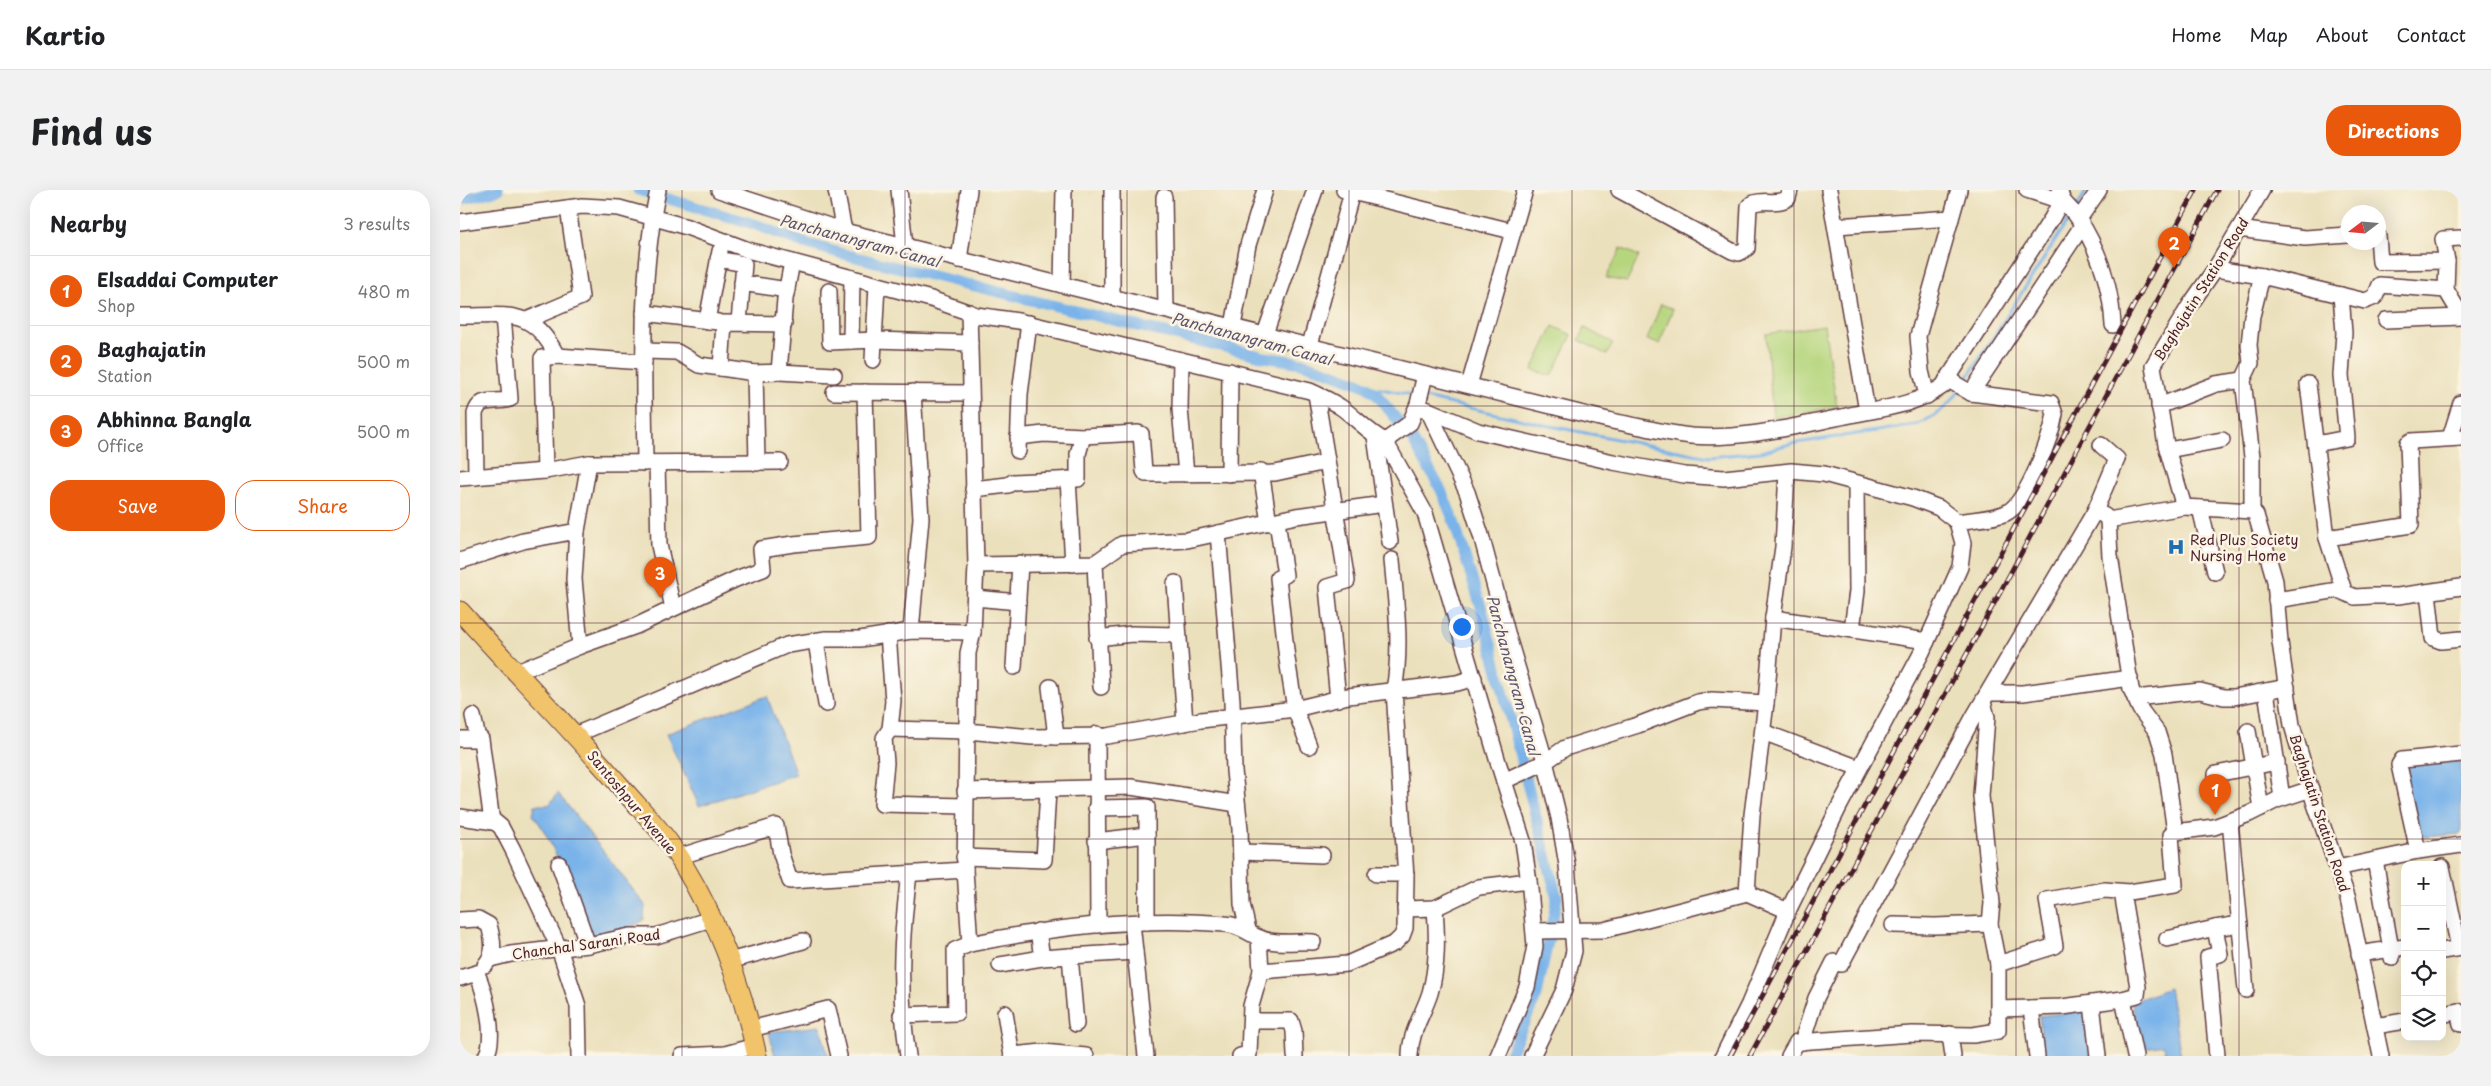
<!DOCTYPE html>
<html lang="en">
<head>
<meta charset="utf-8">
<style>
	body { margin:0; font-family:"Playpen Sans",sans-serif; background:#f2f2f2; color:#202124 }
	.controls { position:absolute; right:15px; bottom:15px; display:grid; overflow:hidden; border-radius:10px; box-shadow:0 5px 20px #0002 }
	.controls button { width:45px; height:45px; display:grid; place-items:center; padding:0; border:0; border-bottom:1px solid #e0e0e0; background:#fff; color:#202124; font:25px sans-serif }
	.compass { position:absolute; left:1881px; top:15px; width:45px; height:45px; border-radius:50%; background:#fff; box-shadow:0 5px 20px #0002; rotate:254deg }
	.you { position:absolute; left:1001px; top:436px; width:18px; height:18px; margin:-12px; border:4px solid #fff; border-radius:50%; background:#1a73e8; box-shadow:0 0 0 8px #1a73e833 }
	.badge { display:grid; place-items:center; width:32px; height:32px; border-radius:50%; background:#ea580c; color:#fff; font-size:16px; font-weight:700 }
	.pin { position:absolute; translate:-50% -41px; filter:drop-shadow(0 1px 2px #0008) }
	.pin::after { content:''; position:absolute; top:26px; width:18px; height:15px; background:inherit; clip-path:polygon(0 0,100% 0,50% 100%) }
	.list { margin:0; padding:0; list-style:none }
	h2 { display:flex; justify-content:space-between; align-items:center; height:65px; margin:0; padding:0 20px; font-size:21px }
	h2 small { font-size:16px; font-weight:400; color:#757577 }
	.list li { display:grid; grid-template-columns:32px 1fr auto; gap:15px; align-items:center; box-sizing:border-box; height:70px; padding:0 20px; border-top:1px solid #e0e0e0 }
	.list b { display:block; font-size:19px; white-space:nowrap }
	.list p { margin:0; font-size:16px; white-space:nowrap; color:#757577 }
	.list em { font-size:16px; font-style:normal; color:#757577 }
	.actions { display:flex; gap:10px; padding:15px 20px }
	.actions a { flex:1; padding:11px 0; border:1px solid #ea580c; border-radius:20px; text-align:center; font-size:18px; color:#ea580c }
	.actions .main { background:#ea580c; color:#fff }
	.icon { flex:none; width:28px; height:28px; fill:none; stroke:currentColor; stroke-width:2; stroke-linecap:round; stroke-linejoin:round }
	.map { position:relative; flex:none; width:2001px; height:866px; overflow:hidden; border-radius:20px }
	header { display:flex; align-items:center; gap:30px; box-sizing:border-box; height:70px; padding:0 25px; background:#fff; border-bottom:1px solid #e0e0e0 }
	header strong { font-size:24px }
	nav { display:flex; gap:28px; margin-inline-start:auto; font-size:18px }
	.intro { display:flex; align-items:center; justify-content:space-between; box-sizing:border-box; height:120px; padding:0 30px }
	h1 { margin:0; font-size:35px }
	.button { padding:12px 22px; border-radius:20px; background:#ea580c; color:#fff; font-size:18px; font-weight:700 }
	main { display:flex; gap:30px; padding:0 30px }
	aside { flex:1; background:#fff; border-radius:20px; box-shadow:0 5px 20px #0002 }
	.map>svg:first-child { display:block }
</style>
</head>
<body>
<header>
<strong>Kartio</strong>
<nav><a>Home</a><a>Map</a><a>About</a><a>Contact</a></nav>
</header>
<div class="intro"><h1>Find us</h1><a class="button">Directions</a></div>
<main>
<aside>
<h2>Nearby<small>3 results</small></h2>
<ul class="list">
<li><span class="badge">1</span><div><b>Elsaddai Computer</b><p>Shop</p></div><em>480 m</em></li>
<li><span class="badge">2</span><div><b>Baghajatin</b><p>Station</p></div><em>500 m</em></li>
<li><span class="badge">3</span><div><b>Abhinna Bangla</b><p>Office</p></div><em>500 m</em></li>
</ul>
<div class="actions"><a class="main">Save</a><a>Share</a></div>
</aside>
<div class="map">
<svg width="2001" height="866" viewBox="0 0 2001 866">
	<rect width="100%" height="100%" fill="#fcf5e5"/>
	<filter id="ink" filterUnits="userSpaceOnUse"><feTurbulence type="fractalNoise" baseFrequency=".02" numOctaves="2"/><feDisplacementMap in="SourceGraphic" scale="10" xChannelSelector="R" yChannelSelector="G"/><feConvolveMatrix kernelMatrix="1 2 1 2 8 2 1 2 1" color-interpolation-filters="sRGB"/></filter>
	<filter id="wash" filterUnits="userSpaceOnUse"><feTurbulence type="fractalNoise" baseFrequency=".0096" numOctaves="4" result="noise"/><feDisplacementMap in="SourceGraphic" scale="20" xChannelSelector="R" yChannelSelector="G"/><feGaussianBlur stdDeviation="1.12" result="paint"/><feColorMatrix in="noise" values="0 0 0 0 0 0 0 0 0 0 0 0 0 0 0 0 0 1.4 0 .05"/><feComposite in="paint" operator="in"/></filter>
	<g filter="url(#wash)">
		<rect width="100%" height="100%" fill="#ebe0bc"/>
		<g fill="#b6d67e" stroke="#807a54">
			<polygon points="1161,58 1179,66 1167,92 1146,88"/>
			<polygon points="1201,114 1213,119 1199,154 1187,150"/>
			<polygon points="1364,135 1377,217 1313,227 1306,144"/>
			<polygon points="1093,136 1112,145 1092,186 1072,180"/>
			<polygon points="1125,138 1153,153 1147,165 1119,150"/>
		</g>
		<g fill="#79b3ea" stroke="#62698a">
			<polygon points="307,506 336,584 239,616 206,544"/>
			<polygon points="2001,571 2001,644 1964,647 1952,633 1943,573"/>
			<path d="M 98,603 L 185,715 L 184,730 C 165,742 149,745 126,745 C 113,706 97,657 73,624 L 75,615 L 89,615 Z"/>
			<polygon points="1709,798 1721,866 1706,866 1704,855 1680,859 1672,812"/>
			<polygon points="1631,820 1637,866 1584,866 1579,826"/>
			<polygon points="360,836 368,866 315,866 309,842"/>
		</g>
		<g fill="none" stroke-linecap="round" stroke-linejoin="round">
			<g stroke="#79b3ea" stroke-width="3">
				<polyline points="1616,18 1627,0"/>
				<polyline points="1504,193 1611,26"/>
				<polyline points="906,196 957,206"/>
				<path d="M 965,208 L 1090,236 L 1249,267 L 1300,262 L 1330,254 L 1456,235 C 1474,227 1488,218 1499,201"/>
			</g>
			<g stroke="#79b3ea" stroke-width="11">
				<polyline points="178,0 294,34 344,53 383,64 805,167 842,173 869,182 906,196 917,205 951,247 981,300 993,329 1022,420 1097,708 1077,805 1049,866"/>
				<polyline points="0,10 38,0"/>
			</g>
		</g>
	</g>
	<g filter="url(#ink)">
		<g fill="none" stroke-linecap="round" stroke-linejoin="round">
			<g stroke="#623c41" stroke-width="18">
				<g id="minor">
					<path d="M 259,0 L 384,41 L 1152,231 C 1178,236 1205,243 1231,246 C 1282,250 1336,236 1386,226 C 1418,219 1455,216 1483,196 L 1592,28 L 1601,11 L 1567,0"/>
					<polyline points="376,0 384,41"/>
					<polyline points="439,0 445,56"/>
					<polyline points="884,0 1052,41"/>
					<path d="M 1159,0 L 1272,61 L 1279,63 L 1287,58 L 1289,16 C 1300,7 1317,16 1328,8 L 1330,0"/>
					<polyline points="1369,0 1407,221"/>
					<polyline points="1802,0 1755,79 1730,115 1693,176 1706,255 1724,317 1792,321 1796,325 1815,391 1820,452 1832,535 1854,611 1888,709 1921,866"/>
					<path d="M 1600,1 C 1601,14 1611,17 1618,28 C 1639,60 1651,97 1653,135"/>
					<polyline points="704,7 706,119"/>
					<polyline points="1619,29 1639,0"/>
					<path d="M 0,32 L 122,16 L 159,18 L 227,37 L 291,61 L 471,109 L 516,125 L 558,131 L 850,201 C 861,206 872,211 882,218 C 896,228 909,243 925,251 L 965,323 L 1038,572 L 1063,651 L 1070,699 L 1075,756 L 1067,797 L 1038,866"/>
					<polyline points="1376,36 1491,28"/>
					<polyline points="1779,39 1845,48 1888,45"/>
					<polyline points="1918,46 1920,72 1987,71 1983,49 2001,48"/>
					<polyline points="258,69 284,74 279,132"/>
					<polyline points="499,70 509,0"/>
					<polyline points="1755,79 1802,86 1905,111 1915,107 1920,95 1986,100 2001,125"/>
					<polyline points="282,93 327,100"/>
					<polyline points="602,95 604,0"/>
					<polyline points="1986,100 1987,71"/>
					<polyline points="369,101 370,152 415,150 510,153"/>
					<polyline points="652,105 652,0"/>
					<polyline points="184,123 258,132"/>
					<path d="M 0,126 C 49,126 72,117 97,166"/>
					<polyline points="67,130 121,107 108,18"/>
					<polyline points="1926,130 2001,127"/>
					<polyline points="247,131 260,61"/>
					<polyline points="773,136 788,55 805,0"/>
					<polyline points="805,144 855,0"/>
					<polyline points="391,151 392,88"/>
					<polyline points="850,155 892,2"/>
					<polyline points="184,161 217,162 239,175 261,178"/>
					<polyline points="413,170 417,95"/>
					<polyline points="721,170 720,219 726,284"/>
					<polyline points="319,182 374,185"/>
					<polyline points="295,183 319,182 325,109 332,72"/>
					<path d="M 1487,189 L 1511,203 L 1591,213 L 1595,224 C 1591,247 1567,313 1546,323 C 1533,329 1513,329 1497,332"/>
					<polyline points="1848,194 1867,348 1884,401"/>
					<polyline points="1009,195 1065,0"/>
					<polyline points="374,202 510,203"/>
					<polyline points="1511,203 1622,36"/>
					<polyline points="856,204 887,391 867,397 878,509"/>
					<polyline points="1467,206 1461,181 1458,146 1499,0"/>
					<polyline points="1699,216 1756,194 1783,190"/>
					<polyline points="957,218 968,220 1018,241 1153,272 1224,285 1264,288 1331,281 1364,284 1453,308 1479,318 1497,332 1503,353 1500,377 1462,462 1379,617 1328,721 1289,814 1263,866"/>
					<polyline points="968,220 1007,302 1021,345 1049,450 1084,567 1099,628 1107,675 1114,761 1104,800 1072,866"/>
					<polyline points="915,246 930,352"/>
					<polyline points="558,247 584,244 623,246 678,243 681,244 684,281 686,284 815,283 866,272"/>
					<polyline points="1990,248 2001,213"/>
					<polyline points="925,251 950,233 958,214 965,185"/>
					<polyline points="1856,254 1887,248 1881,185 1884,143 1881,105"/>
					<polyline points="1708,260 1762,250"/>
					<polyline points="558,261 560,204 569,133"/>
					<path d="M 185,273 C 184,182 179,90 198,0"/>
					<polyline points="197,273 199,355 213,418"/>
					<polyline points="297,273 295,183 261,178 264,133 324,134"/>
					<polyline points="85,281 82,168 97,166 184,172"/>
					<polyline points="801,281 809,333"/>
					<polyline points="769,284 770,181"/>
					<path d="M 16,287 L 15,224 C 20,205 35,214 50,209 L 43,126"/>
					<polyline points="0,288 85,281 129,273 320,272"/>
					<polyline points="608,289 613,374"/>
					<polyline points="513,299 548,295 553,292 618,289 618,264 623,246"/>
					<polyline points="1740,318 1755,382"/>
					<polyline points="1635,321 1657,269 1641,255"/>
					<polyline points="1792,321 1792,267 1783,190 1791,173 1789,155 1792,126 1802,86"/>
					<polyline points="817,331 825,385 818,388 827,469 835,519 849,556"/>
					<polyline points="117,341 129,273"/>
					<polyline points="758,343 772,511 774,581 780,639 782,714 788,740"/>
					<polyline points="1867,348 1951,335 1948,253 1951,251 2001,248"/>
					<polyline points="0,371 63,351 117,341 114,389 120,456"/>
					<polyline points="635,373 641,497"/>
					<polyline points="516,375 635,373 662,354 727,350 836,326 924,314"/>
					<polyline points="715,393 725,533"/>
					<polyline points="1968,402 1973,448 1981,451 2001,449"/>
					<polyline points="515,408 558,412"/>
					<polyline points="1816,410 1878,400 1895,407 1912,406 1938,406 2001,397"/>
					<polyline points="1313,428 1323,357 1327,282"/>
					<polyline points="1392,439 1397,401 1396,293"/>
					<polyline points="451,441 461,328 453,202"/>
					<polyline points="428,444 433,511 430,539 424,548 426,573 422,614 505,616"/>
					<polyline points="637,448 672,444 717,445"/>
					<polyline points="356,451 366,514"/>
					<polyline points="554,477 560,373"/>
					<polyline points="55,483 120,456 176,436 276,389 303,379 301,359 333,354 409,347 405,202"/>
					<polyline points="590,497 596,547"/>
					<polyline points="1806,501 1822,608"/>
					<polyline points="1529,503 1563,503 1670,488"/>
					<polyline points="1675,508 1740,501 1764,507 1774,507 1827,497"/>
					<polyline points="1523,512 1527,527 1521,606 1532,713 1530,734 1538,774"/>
					<polyline points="13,526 18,548"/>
					<polyline points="430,539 507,541 572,547 647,546 741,530 835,519 888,506 997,493 1014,488"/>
					<polyline points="1788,541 1801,618"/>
					<polyline points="1303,542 1399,578"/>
					<polyline points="637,544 638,735"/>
					<polyline points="115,545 327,455 366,449 400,449 451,441 513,442"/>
					<polyline points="0,549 21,549 32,632"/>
					<polyline points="1756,584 1817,572"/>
					<polyline points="1044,591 1085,572 1105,558 1178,535 1238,512 1252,510 1306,513 1313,428 1467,451"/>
					<polyline points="505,601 671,597 777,614"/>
					<polyline points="636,618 687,617 687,732"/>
					<polyline points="0,627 35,632 41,637 53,660 99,758 118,816 119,866"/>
					<polyline points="1770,631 1786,800"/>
					<polyline points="1715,642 1704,564 1697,542 1680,519 1671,499 1650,366 1648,330 1724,317"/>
					<polyline points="636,651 687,645"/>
					<polyline points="1958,661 1939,575 1942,570 2001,564"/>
					<polyline points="781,662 862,665"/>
					<polyline points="218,667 316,636 321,664 330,691 505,680"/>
					<polyline points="504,667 584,670 588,600"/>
					<polyline points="1915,670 1931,759 1945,757"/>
					<polyline points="99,674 128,755"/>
					<polyline points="1982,677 1999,758"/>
					<polyline points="1877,678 1958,661 2001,655"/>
					<polyline points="916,684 946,684"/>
					<polyline points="1662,702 1678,797 1677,805 1663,809 1675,866"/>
					<polyline points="1287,703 1328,721"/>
					<polyline points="975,718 1019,697 1069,691"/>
					<path d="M 945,719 L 975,718 C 977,746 978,776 970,803 C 963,825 950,842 950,866"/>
					<path d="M 0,730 L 18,729 L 29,735 C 33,750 36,763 25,775"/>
					<polyline points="672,733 686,866"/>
					<polyline points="1433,735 1475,736 1530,734"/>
					<polyline points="578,741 582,768 610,766"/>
					<polyline points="1074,741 1144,740 1287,703 1292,625 1306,513"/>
					<polyline points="1707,749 1755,738"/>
					<path d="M 510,754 C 593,737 680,726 765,734 C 780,735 787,743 800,748 C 815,755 837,751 853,752"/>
					<polyline points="1982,761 2001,758"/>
					<polyline points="1899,764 1931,759 1932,768"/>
					<polyline points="30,769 51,764 128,755 170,746 196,746 251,729"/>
					<polyline points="269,771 343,751"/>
					<polyline points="540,775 582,768"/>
					<path d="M 801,781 L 887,774 L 935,753 L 942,746 L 945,738 L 946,688 L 934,500 C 942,457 936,413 932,370"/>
					<path d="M 17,783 C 25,803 37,847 26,866"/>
					<polyline points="0,788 17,783"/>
					<polyline points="1632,814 1638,866"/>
					<polyline points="1571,818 1577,866"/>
					<polyline points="1538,819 1602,817 1663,809"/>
					<polyline points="545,823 552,866"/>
					<polyline points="441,825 496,823 495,760 510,754 505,680 508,463 513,442 516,375 509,122"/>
					<polyline points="1982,825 1998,821 2001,834"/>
					<polyline points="791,831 831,831 834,841 835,866"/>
					<polyline points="616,834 610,766 675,762"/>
					<polyline points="1915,836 1945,831"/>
					<polyline points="291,839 368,819 379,866"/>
					<polyline points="1490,844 1493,866"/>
					<polyline points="1342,852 1356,808 1374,772 1381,774 1514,526 1635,321 1645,326 1648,330"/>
					<polyline points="552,865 583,862 626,866"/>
					<polyline points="222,866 265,864 295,856"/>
					<path d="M 448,866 C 438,802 441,748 449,684"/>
					<polyline points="780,866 789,864 791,816 801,781 799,748"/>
					<polyline points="1329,866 1337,852 1452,844 1513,845 1538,841 1538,774 1595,756 1587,710 1645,700 1669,702 1715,695 1711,645 1715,642 1754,637 1789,624 1817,610 1851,599"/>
					<polyline points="1757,866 1748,767 1760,764 1755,738 1780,734"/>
				</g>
			</g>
			<g stroke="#623c41" stroke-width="21">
				<path id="major" d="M 0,421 C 53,480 109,537 161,597 C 177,616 196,634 210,654 C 253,718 281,791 297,866"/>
			</g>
			<use href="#minor" stroke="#fff" stroke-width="15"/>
			<use href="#major" stroke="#f1c36a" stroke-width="19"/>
			<g stroke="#4a1f2b" stroke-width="5">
				<g id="rail">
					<polyline points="1270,866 1736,0"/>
					<polyline points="1290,866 1757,0"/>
				</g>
			</g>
			<use href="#rail" stroke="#fcf5e5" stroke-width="3" stroke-dasharray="9" stroke-linecap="butt"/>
		</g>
	</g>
	<path fill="none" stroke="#4a1f2b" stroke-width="1" stroke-opacity="0.55" d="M 222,0 L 222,866M 445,0 L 445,866M 667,0 L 667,866M 889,0 L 889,866M 1112,0 L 1112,866M 1334,0 L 1334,866M 1556,0 L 1556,866M 1779,0 L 1779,866M 0,216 L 2001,216M 0,433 L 2001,433M 0,649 L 2001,649"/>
	<defs>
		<g id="hospital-bare" transform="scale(1.35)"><path d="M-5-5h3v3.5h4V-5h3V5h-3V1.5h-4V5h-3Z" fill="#1f6fb2" stroke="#fcf5e5" stroke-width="2.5" paint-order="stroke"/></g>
	</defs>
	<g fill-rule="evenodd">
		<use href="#hospital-bare" x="1716" y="357"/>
	</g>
	<g text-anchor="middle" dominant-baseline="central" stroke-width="5" stroke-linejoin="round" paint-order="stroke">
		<g font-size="14" fill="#4a1f2b" stroke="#fcf5e5">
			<text transform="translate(1741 99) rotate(-58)">Baghajatin Station Road</text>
			<text transform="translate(172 612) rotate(50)">Santoshpur Avenue</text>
			<text transform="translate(1860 623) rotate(72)">Baghajatin Station Road</text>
			<text transform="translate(126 754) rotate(-8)">Chanchal Sarani Road</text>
		</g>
		<g font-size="14" fill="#4a1f2b" stroke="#fcf5e5" text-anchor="start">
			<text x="1730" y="349">Red Plus Society<tspan x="1730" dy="16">Nursing Home</tspan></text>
		</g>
		<g font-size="15" font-style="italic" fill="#5a536e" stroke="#fcf5e5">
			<text transform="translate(400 50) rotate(15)">Panchanangram Canal</text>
			<text transform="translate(792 148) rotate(15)">Panchanangram Canal</text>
			<text transform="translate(1054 485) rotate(75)">Panchanangram Canal</text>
		</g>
	</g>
</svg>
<div class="controls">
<button>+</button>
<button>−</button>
<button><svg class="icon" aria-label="locate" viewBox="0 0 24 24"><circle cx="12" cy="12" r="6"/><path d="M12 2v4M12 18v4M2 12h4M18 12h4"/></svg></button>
<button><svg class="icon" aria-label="layers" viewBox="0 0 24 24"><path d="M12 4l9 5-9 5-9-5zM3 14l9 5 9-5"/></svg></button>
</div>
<svg class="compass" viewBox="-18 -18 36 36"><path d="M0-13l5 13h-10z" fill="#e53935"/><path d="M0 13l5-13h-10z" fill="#757577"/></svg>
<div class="you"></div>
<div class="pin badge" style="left:1755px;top:625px">1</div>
<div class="pin badge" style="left:1714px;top:78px">2</div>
<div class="pin badge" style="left:200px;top:408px">3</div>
</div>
</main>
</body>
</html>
